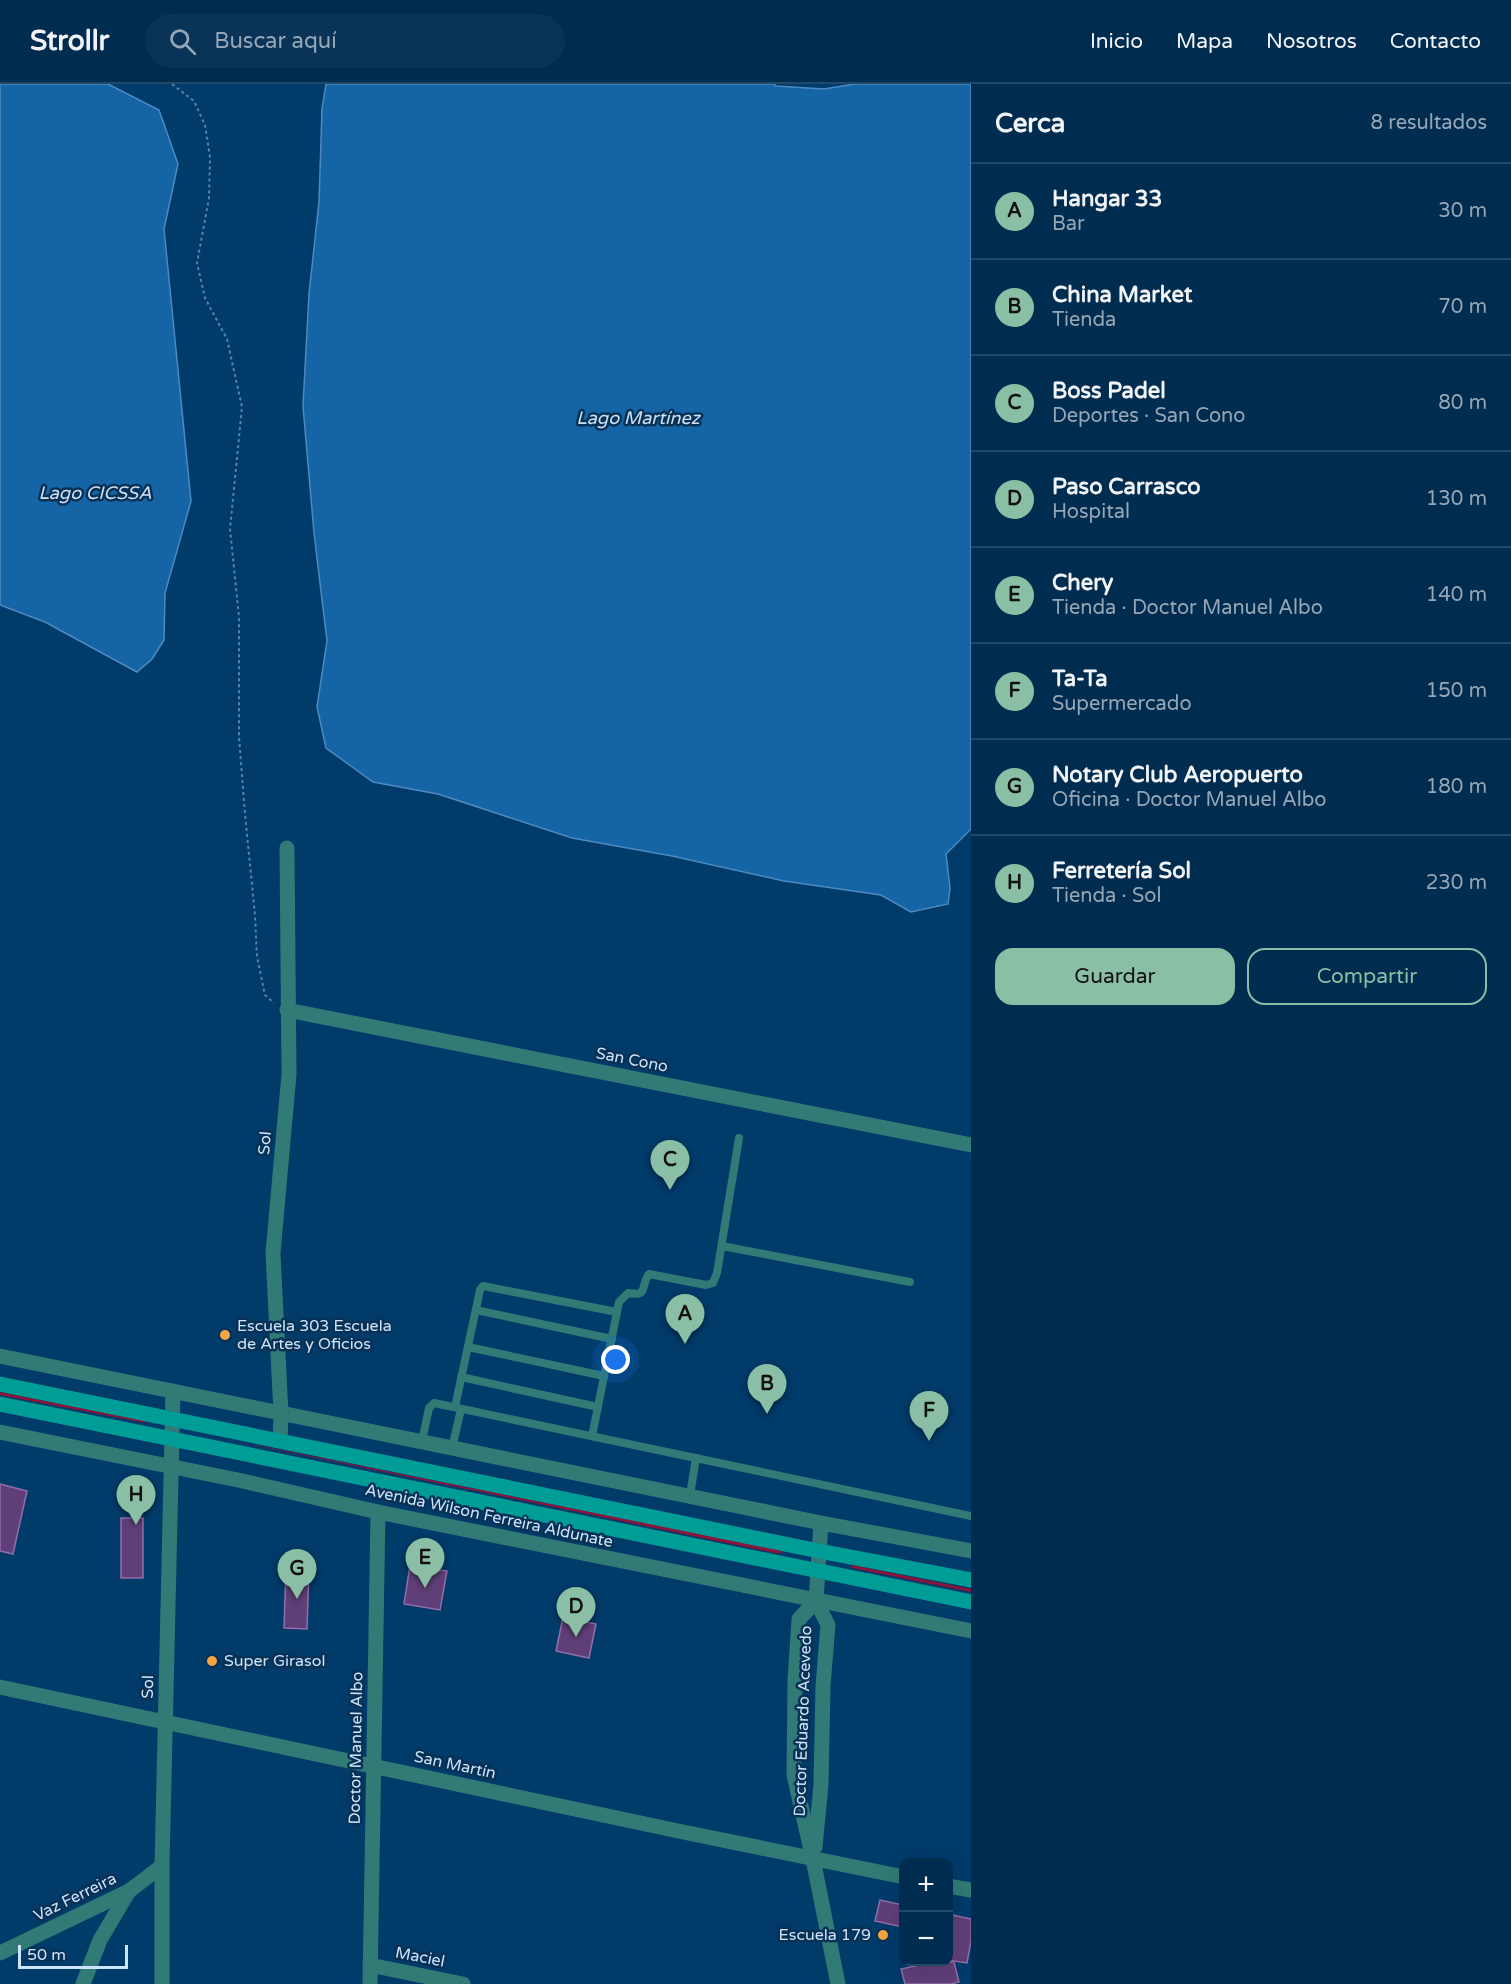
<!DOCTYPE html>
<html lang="es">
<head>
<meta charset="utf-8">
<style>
	body { margin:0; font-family:"Varela Round",sans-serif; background:#0a3457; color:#f1f3f6 }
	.controls { position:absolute; right:18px; bottom:18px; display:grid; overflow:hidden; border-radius:12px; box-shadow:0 6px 24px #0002 }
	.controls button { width:54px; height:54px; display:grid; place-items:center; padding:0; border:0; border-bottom:2px solid #224867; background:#002c50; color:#f1f3f6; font:30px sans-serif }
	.scale { position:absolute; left:18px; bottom:15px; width:110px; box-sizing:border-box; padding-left:6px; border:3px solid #cee4fb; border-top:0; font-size:16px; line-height:21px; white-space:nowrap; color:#cee4fb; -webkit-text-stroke:4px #073155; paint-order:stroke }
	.you { position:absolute; left:616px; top:1276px; width:21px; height:21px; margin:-15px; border:4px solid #fff; border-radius:50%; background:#1a73e8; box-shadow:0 0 0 9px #1a73e833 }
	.badge { display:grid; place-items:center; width:39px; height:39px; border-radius:50%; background:#8abfa5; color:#111; font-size:20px; font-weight:700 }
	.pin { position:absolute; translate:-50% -50px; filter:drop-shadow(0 2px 3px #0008) }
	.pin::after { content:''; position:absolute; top:32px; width:21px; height:18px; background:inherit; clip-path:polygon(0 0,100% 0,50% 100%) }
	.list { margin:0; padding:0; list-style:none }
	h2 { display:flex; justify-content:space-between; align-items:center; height:78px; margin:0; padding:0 24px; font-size:26px }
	h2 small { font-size:20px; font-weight:400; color:#95a7b7 }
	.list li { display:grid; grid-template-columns:39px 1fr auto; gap:18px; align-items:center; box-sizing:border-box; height:96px; padding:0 24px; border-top:2px solid #224867 }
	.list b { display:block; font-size:22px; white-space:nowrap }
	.list p { margin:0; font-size:20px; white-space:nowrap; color:#95a7b7 }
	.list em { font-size:20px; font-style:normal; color:#95a7b7 }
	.actions { display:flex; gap:12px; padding:18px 24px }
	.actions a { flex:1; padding:14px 0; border:2px solid #8abfa5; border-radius:18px; text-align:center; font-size:21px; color:#8abfa5 }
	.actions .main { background:#8abfa5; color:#111 }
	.icon { flex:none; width:33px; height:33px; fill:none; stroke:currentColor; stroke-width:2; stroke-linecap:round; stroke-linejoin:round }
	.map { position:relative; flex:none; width:971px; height:1900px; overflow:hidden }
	header { display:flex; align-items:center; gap:36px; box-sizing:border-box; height:84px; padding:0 30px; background:#002c50; border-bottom:2px solid #224867 }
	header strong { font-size:28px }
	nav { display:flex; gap:33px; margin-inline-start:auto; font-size:21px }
	.search { width:420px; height:54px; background:#0a3457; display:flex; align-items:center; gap:15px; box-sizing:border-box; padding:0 21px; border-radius:33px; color:#95a7b7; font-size:22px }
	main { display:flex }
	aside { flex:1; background:#002c50 }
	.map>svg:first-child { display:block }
</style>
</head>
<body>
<header>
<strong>Strollr</strong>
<div class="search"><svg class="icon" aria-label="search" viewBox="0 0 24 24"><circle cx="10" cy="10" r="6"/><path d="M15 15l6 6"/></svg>Buscar aquí</div>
<nav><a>Inicio</a><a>Mapa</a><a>Nosotros</a><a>Contacto</a></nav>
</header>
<main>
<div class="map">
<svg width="971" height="1900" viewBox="0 0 971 1900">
	<rect width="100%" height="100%" fill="#003b6a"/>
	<g fill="#8c143a">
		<polygon points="0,1308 145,1337 146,1339 0,1311"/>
		<polygon points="206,1351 781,1466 782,1468 780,1470"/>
		<polygon points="852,1481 971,1505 971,1508 852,1484"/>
	</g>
	<g fill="#1564a6" stroke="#4c8ac0" stroke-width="1.5">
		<polygon points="0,0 108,0 159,26 178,80 164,145 191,417 165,509 164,556 152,575 137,588 45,538 0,521"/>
		<polygon points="326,0 774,0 776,2 824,5 855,0 971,0 971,745 946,770 950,804 948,820 911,828 881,811 784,797 672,772 572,754 438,710 373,698 326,664 317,623 327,557 314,449 303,322 309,210 319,118 322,25"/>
	</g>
	<g fill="#603f78" stroke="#916eab" stroke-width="1.5">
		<polygon points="0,1400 27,1407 13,1470 0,1467"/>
		<rect x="121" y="1434" width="22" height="60"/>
		<polygon points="410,1481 447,1487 440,1526 404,1520"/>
		<polygon points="286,1484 309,1485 307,1545 284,1544"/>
		<polygon points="563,1533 596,1540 589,1574 556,1567"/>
		<polygon points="880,1816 903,1821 903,1843 875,1837"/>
		<polygon points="948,1830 971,1835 971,1857 967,1879 948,1876"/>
		<polygon points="933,1878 954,1878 959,1898 951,1900 905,1900 901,1885"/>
	</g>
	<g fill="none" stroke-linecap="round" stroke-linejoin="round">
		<polyline stroke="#5984a8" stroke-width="2" stroke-dasharray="3 3" stroke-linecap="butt" points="172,0 194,17 205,41 210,73 209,114 197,179 205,214 227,255 242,323 230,445 239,533 239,653 245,730 255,831 257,873 265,911 274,919"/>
		<g stroke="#317a75" stroke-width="8">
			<polyline points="722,1162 910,1198"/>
			<polyline points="476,1226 612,1255"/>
			<polyline points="468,1263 604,1292"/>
			<polyline points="461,1293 598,1323"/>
			<polyline points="455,1323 480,1206 483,1202 617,1228"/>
			<path d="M 592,1352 L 619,1218 L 628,1209 C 649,1213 640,1202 649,1190 L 706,1201 L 713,1199 L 717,1189 L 739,1054"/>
			<polyline points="422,1357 429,1324 434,1319 971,1432"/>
			<polyline points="452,1364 461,1325"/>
			<polyline points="690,1411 696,1374"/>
		</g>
		<g stroke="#317a75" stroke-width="15">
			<polyline points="287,926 971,1061"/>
			<polyline points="0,1272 821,1439 971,1467"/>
			<polyline points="0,1348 238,1396 378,1428 971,1547"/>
			<polyline points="280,1356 281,1330 273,1169 289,990 287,764"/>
			<polyline points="816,1517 799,1535 795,1596 794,1691 813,1775 838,1900"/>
			<polyline points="816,1517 821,1439"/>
			<polyline points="0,1603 683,1748 904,1793"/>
			<polyline points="815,1763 821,1701 823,1602 828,1541 816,1517"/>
			<polyline points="948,1802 971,1806"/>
			<polyline points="0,1869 129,1807 162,1782"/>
			<polyline points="370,1881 463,1900"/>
			<polyline points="83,1900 100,1856 129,1807"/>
			<polyline points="162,1900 162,1782 173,1307"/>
			<polyline points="370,1900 378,1428"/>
		</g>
		<g stroke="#009c96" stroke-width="15">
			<polyline points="0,1300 819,1467 971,1496"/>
			<polyline points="0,1320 971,1518"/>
		</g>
	</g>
	<g fill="#f2a541" stroke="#073155" stroke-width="2">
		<circle cx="225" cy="1251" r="6"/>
		<circle cx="212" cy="1577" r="6"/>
		<circle cx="883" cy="1851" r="6"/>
	</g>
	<g text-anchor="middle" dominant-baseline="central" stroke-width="5" stroke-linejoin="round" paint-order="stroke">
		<g font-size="16" fill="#cee4fb" stroke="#073155">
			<text transform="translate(632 976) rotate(11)">San Cono</text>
			<text transform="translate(265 1059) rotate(-85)">Sol</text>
			<text transform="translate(489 1432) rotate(12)">Avenida Wilson Ferreira Aldunate</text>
			<text transform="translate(148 1603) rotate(-89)">Sol</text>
			<text transform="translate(803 1637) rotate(-88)">Doctor Eduardo Acevedo</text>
			<text transform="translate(356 1664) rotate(-89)">Doctor Manuel Albo</text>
			<text transform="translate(455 1681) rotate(12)">San Martín</text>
			<text transform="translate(75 1813) rotate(-26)">Vaz Ferreira</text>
			<text transform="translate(420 1873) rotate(11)">Maciel</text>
		</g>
		<g font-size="16" fill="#cee4fb" stroke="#073155" text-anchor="start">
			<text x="237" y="1242">Escuela 303 Escuela<tspan x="237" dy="18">de Artes y Oficios</tspan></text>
			<text x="224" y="1577">Super Girasol</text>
			<text x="871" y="1851" text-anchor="end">Escuela 179</text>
		</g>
		<g font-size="18" font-style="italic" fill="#cce1f7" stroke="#073155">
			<text x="638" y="334">Lago Martínez</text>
			<text x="95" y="409">Lago CICSSA</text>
		</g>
	</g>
</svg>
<div class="controls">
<button>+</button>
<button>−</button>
</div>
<div class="scale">50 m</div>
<div class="you"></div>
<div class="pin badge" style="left:685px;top:1260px">A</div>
<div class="pin badge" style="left:767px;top:1330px">B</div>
<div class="pin badge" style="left:670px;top:1106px">C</div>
<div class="pin badge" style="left:576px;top:1553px">D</div>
<div class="pin badge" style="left:425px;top:1504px">E</div>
<div class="pin badge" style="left:929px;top:1357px">F</div>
<div class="pin badge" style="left:297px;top:1515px">G</div>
<div class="pin badge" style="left:136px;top:1441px">H</div>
</div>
<aside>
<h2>Cerca<small>8 resultados</small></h2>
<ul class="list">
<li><span class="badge">A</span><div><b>Hangar 33</b><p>Bar</p></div><em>30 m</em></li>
<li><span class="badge">B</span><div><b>China Market</b><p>Tienda</p></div><em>70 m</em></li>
<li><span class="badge">C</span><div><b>Boss Padel</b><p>Deportes · San Cono</p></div><em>80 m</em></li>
<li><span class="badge">D</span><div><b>Paso Carrasco</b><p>Hospital</p></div><em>130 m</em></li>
<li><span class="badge">E</span><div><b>Chery</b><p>Tienda · Doctor Manuel Albo</p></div><em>140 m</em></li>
<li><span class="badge">F</span><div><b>Ta-Ta</b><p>Supermercado</p></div><em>150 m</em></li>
<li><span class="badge">G</span><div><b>Notary Club Aeropuerto</b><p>Oficina · Doctor Manuel Albo</p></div><em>180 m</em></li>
<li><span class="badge">H</span><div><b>Ferretería Sol</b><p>Tienda · Sol</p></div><em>230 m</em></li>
</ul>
<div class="actions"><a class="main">Guardar</a><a>Compartir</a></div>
</aside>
</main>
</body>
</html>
